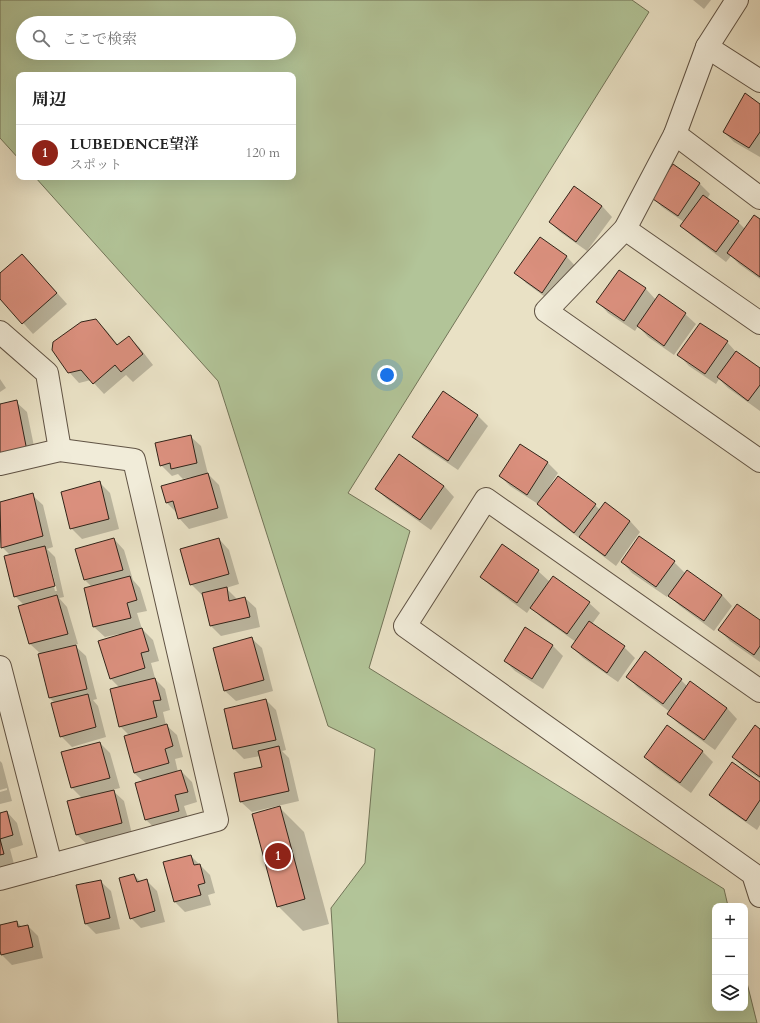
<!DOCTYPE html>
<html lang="ja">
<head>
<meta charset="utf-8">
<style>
	body { margin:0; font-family:Cardo,"Noto Serif JP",serif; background:#f6f6f6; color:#222 }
	.controls { position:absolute; right:12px; bottom:12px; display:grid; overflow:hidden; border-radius:8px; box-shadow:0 4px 16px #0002 }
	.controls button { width:36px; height:36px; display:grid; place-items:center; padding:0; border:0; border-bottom:1px solid #e0e0e0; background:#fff; color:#222; font:20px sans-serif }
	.you { position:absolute; left:387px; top:375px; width:14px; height:14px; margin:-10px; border:3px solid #fff; border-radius:50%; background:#1a73e8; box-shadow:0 0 0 6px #1a73e833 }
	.badge { display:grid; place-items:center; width:26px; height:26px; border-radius:50%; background:#8f2418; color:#fff; font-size:13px; font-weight:700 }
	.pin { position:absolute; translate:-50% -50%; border:2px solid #fff; box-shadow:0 1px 4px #0006 }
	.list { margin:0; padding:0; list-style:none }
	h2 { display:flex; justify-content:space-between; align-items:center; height:52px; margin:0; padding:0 16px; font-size:17px }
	h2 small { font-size:13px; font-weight:400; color:#767676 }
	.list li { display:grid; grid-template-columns:26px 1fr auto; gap:12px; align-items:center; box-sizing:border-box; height:56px; padding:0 16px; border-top:1px solid #e0e0e0 }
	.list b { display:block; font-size:15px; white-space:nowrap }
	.list p { margin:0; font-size:13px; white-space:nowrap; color:#767676 }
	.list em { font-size:13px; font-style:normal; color:#767676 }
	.icon { flex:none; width:22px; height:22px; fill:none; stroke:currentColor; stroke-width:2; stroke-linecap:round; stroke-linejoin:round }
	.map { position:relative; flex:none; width:760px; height:1023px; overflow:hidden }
	.search { position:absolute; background:#fff; box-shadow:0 4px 16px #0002; left:16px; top:16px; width:280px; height:44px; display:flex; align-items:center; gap:10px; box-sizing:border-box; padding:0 14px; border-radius:22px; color:#767676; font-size:15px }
	.panel { position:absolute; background:#fff; box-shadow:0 4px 16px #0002; left:16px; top:72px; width:280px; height:108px; border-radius:8px }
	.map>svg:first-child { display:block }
</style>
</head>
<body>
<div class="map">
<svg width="760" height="1023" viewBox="0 0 760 1023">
	<rect width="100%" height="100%" fill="#e9e1c5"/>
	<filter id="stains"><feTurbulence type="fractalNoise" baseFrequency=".005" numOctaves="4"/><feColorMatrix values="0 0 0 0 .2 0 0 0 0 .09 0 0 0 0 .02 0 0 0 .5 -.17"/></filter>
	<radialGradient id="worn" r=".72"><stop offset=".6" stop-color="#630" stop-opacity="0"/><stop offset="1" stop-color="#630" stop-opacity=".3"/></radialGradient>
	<path fill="#b2c498" stroke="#727458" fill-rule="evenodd" d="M 0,0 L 632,0 L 649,12 L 348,493 L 410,531 L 369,668 L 724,889 L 728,906 L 715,906 L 715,1008 L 745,1008 L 745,975 L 757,1023 L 338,1023 L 331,908 L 365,863 L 375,749 L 328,726 L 218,381 L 35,177 L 293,177 L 293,75 L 19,75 L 19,159 L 0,138 ZM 23,23 L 289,23 L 289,53 L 23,53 Z"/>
	<g fill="#0003" fill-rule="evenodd">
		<polygon points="693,0 711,0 704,9"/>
		<polygon points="760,105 760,157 734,142 724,132"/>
		<polygon points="673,166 700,184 710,194 707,199 738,222 745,229 760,220 760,279 739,264 731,256 726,262 692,236 681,226 684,222 662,207 652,197"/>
		<polygon points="602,206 612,217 587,251 560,232 550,222"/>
		<polygon points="540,238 567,257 577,268 552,302 526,283 516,273"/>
		<polygon points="22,255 32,265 67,304 33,334 0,297 0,275"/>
		<polygon points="619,271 646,289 656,300 685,314 696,324 674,355 648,337 638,326 635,331 608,313 598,302"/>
		<polygon points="95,320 106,330 118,345 129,337 139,347 153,365 133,382 126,375 104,394 91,380 79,383 69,372"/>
		<polygon points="727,342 737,353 760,369 760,411 728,388 719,379 716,384 689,366 679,355"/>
		<polygon points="0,379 6,388 0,392"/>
		<polygon points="443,392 478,416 488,426 458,470 424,447 413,437"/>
		<polygon points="16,402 27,412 37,461 0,457 0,405"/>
		<polygon points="190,436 201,446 208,474 219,485 228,518 189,529 179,518 177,513 167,503 163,487 192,479 192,477 183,479 178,474 172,476 161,465"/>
		<polygon points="521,445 548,463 558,473 549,487 550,488 559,477 595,505 600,510 605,503 630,521 640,532 616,566 549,515 538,504 510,486 500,476"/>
		<polygon points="100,483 110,493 119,529 82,539 71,528"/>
		<polygon points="444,486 454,497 431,530 387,499 376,489"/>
		<path d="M 32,495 L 43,505 L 53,547 L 47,549 L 55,557 L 64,597 L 59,598 L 67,607 L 78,644 L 74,645 L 86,656 L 97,699 L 93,700 L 98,706 L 106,737 L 72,747 L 61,736 L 55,703 L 50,698 L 41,654 L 30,644 L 20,607 L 24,605 L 15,596 L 10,555 L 2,547 L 0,541 L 0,503 ZM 47,558 L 49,558 L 57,591 L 55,591 Z"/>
		<polygon points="114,539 124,550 133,580 140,588 147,611 137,613 142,629 153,640 159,661 151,663 155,678 154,678 165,689 170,710 163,712 166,725 177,735 183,757 175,759 178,772 181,771 192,782 197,802 184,806 189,821 157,830 146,820 136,784 144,782 134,773 129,735 120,726 120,688 110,678 119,636 119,634 105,637 94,627 85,589 92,587 85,580"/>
		<polygon points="219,539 229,550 239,584 226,588 237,599 237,600 245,598 256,608 260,627 221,636 211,626 203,594 202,595 191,584"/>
		<polygon points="503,546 538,571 550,582 589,603 600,613 592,624 624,647 635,658 618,682 583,658 572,647 576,642 542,618 531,607 527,613 492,587 481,577"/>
		<polygon points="622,562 674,562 685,573 722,595 732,606 714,631 680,606 668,595 667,597 632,573"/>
		<polygon points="760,622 760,662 730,641 719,630"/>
		<polygon points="525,629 553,646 563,656 543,689 515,671 505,661"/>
		<polygon points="251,638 262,648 273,691 236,701 225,691 214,648"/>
		<polygon points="627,676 681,680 688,687 727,708 737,719 715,750 679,724 669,714 670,712 637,687"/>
		<polygon points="266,700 276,710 286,750 282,751 289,758 299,801 252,812 241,802 263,767 260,756 244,759 234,749 225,710"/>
		<polygon points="667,726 703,752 713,762 691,793 655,767 645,757"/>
		<polygon points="760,730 760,779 744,768 733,757"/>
		<polygon points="100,743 110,753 120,788 112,790 124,801 132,834 88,845 77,835 69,802 83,799 72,788 62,753"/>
		<polygon points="0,761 2,763 12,801 0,804 0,792 7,790 7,788 0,790"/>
		<polygon points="760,783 760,825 757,830 721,805 710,794"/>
		<polygon points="278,806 304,832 329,924 303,931 278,906"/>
		<polygon points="7,812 17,823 23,845 10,849 14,864 0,868 0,814"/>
		<polygon points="191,856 210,875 215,893 208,895 211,905 185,912 175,902"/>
		<polygon points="134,875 141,882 146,880 157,891 165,922 141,928 131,918"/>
		<polygon points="100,881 111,891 120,929 96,934 86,924"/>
		<polygon points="17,922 22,927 28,926 38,936 43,958 12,965 2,955 0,947 0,926"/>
	</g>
	<g fill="#db907e" stroke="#322419">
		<polygon points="745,93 760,104 760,132 749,148 723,132"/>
		<polygon points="673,164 700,183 678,216 650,197"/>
		<polygon points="574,186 602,206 576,242 549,222"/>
		<polygon points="703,195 739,221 716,252 680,226"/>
		<polygon points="754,215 760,219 760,277 727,253"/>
		<polygon points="540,237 567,256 542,293 514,273"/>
		<polygon points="22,254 57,293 22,324 0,299 0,273"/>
		<polygon points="619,270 646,288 624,321 596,302"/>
		<polygon points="659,294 686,313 664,346 637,326"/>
		<polygon points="96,319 117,345 129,336 143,354 121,372 115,365 93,384 81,370 68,373 52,350 53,342 81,322"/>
		<polygon points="700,323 728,341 705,374 677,355"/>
		<polygon points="736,351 760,368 760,385 748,401 717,377"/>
		<polygon points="443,391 478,415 448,461 412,437"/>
		<polygon points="17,400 27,451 0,456 0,404"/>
		<polygon points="191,435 197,463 171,469 170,463 160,466 155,443"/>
		<polygon points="520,444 548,462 527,495 499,476"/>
		<polygon points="399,454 444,486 420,520 375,489"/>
		<polygon points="208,473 218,508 178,519 173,501 166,503 161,486"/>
		<polygon points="558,476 596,504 574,533 537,504"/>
		<polygon points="100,481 109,519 70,529 61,492"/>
		<polygon points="33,493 43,536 1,548 0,502"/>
		<polygon points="605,502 630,521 605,556 579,537"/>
		<polygon points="639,536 675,561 656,587 621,562"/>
		<polygon points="114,538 123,570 84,580 75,549"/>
		<polygon points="219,538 229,574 190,585 180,549"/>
		<polygon points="502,544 539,570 517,603 480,577"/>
		<polygon points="45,546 55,586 14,597 4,556"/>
		<polygon points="687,570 722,595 704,621 668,596"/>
		<polygon points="130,576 137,600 127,603 131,618 93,627 84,588"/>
		<polygon points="553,576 590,602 567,634 530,608"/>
		<polygon points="227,587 229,601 245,597 250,617 210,626 202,593"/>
		<polygon points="57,595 68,634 29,644 18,606"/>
		<polygon points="737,604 760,620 760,646 754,655 718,630"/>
		<polygon points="589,621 625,646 607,673 571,647"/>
		<polygon points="525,627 553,645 532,679 504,661"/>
		<polygon points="142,628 149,651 141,653 145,668 110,679 98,641"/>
		<polygon points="252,637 264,680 224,691 213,648"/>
		<polygon points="76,645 87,689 49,698 38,654"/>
		<polygon points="645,651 682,679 663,704 626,677"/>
		<polygon points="155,678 161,700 153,701 157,717 119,727 110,689"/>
		<polygon points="690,681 727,708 704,740 667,714"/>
		<polygon points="88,694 96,727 60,737 51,703"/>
		<polygon points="266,699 276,740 233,749 224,709"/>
		<polygon points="167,724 173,746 165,749 169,763 134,773 124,736"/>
		<polygon points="667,725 703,751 680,783 644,757"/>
		<polygon points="755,725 760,729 760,777 732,757"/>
		<polygon points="100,742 110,778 71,788 61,752"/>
		<polygon points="279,746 289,791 240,802 234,773 262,767 258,751"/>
		<polygon points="732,762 760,782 760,800 746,821 709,795"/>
		<polygon points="181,770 188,792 175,795 179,811 145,820 135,783"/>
		<polygon points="114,790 122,823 76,835 67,801"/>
		<polygon points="280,806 305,899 277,907 252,814"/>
		<polygon points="7,811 13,835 0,839 0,813"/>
		<polygon points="0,839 4,854 0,855"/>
		<polygon points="191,855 194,865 200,864 205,883 198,885 201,895 174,902 163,862"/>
		<polygon points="134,874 137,882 147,879 155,911 130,919 119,878"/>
		<polygon points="101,880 110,918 85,924 76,885"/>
		<polygon points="17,921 18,927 28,925 33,947 1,955 0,951 0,925"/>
	</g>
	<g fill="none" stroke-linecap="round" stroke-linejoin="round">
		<g stroke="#605344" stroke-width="24">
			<g id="minor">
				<polyline points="737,0 707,47 675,134 625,229 546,311 760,461"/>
				<polyline points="707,47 760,81"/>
				<polyline points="675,134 760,198"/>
				<polyline points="625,229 760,323"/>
				<polyline points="0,332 47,373 60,450"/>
				<polyline points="0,464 60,450 134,460 217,820 0,879"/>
				<polyline points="0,667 51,865"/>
				<polyline points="760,691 486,499 405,626 753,874 760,896"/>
			</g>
		</g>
		<use href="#minor" stroke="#f1ecd9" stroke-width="22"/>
	</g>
	<rect width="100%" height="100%" filter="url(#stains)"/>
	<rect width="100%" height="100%" fill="url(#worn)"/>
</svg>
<div class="controls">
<button>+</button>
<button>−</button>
<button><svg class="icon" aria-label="layers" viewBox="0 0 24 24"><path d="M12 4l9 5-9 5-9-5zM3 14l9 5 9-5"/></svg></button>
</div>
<div class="you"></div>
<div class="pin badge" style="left:278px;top:856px">1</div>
<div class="search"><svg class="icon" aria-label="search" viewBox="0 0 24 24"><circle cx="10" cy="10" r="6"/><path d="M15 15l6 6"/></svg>ここで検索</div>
<section class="panel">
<h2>周辺<small></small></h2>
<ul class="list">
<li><span class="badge">1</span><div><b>LUBEDENCE望洋</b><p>スポット</p></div><em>120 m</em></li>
</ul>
</section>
</div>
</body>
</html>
